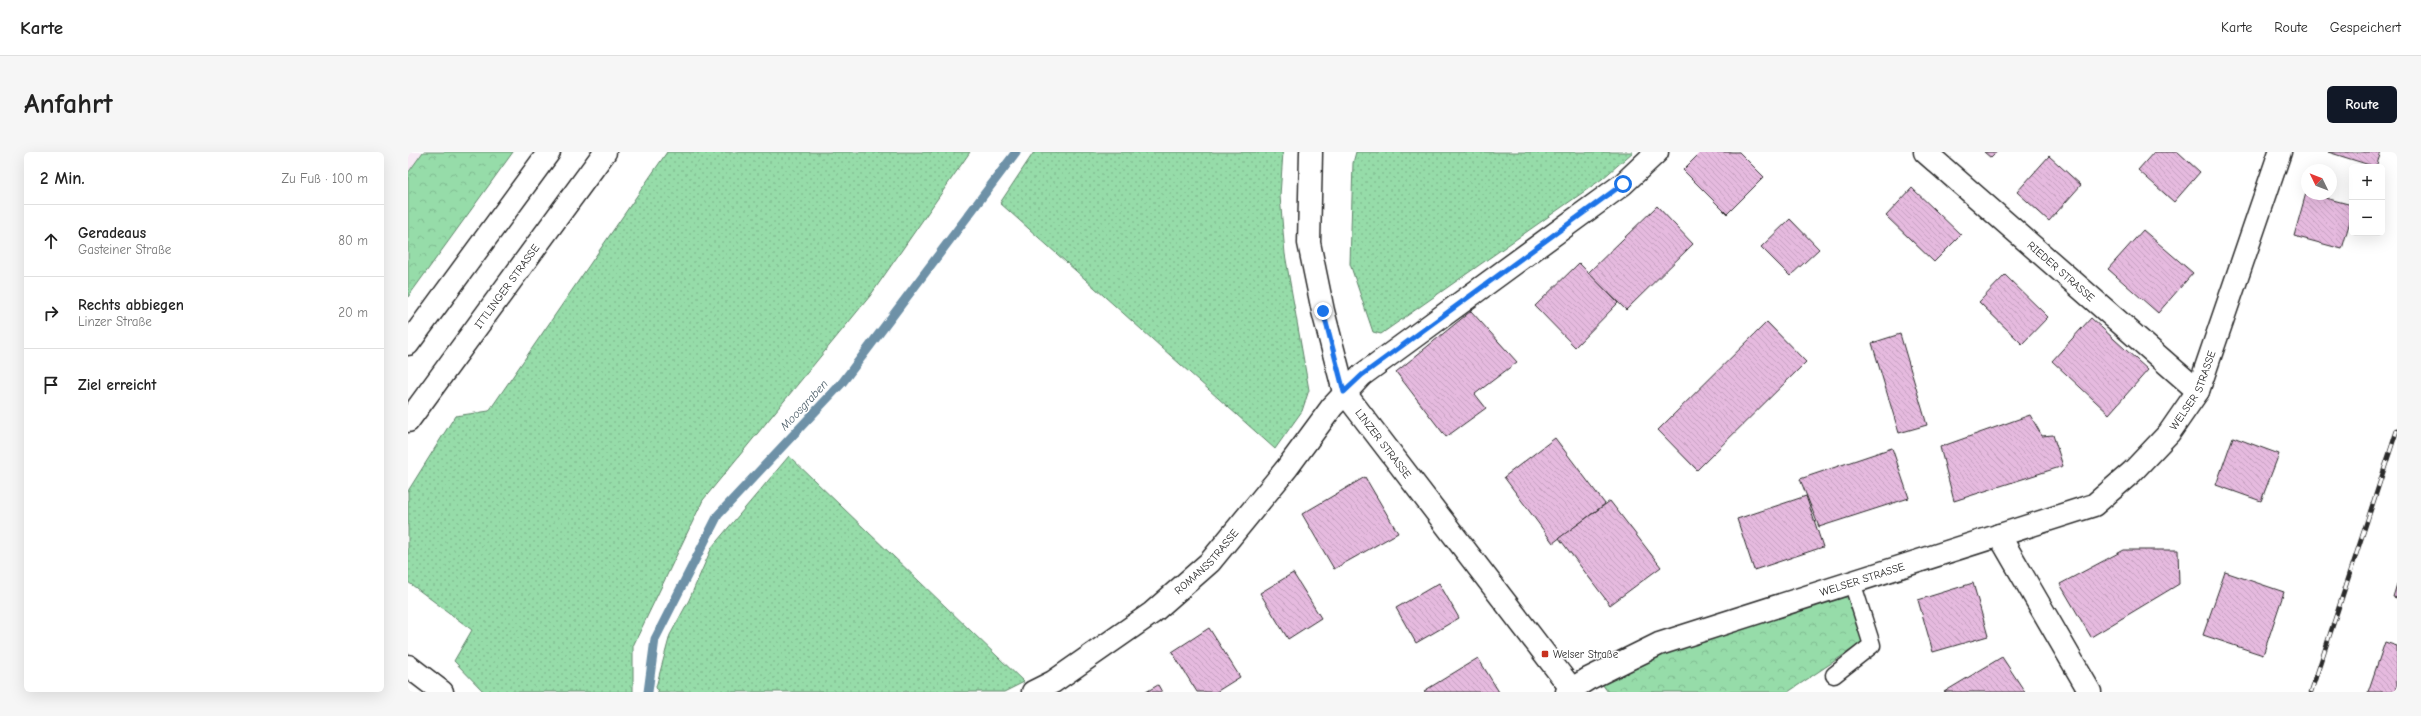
<!DOCTYPE html>
<html lang="de">
<head>
<meta charset="utf-8">
<style>
	body { margin:0; font-family:"Comic Neue",sans-serif; background:#f6f6f6; color:#222 }
	.controls { position:absolute; right:12px; top:12px; display:grid; overflow:hidden; border-radius:6px; box-shadow:0 4px 16px #0002 }
	.controls button { width:36px; height:36px; display:grid; place-items:center; padding:0; border:0; border-bottom:1px solid #e0e0e0; background:#fff; color:#222; font:20px sans-serif }
	.compass { position:absolute; left:1893px; top:12px; width:36px; height:36px; border-radius:50%; background:#fff; box-shadow:0 4px 16px #0002; rotate:313deg }
	.stop { position:absolute; width:12px; height:12px; margin:-9px; border:3px solid #1a73e8; border-radius:50%; background:#fff }
	.stop.end { background:#1a73e8; border-color:#fff; box-shadow:0 1px 4px #0008 }
	.list { margin:0; padding:0; list-style:none }
	h2 { display:flex; justify-content:space-between; align-items:center; height:52px; margin:0; padding:0 16px; font-size:17px }
	h2 small { font-size:13px; font-weight:400; color:#767676 }
	.list li { display:grid; grid-template-columns:26px 1fr auto; gap:12px; align-items:center; box-sizing:border-box; height:72px; padding:0 16px; border-top:1px solid #e0e0e0 }
	.list b { display:block; font-size:15px; white-space:nowrap }
	.list p { margin:0; font-size:13px; white-space:nowrap; color:#767676 }
	.list em { font-size:13px; font-style:normal; color:#767676 }
	.icon { flex:none; width:22px; height:22px; fill:none; stroke:currentColor; stroke-width:2; stroke-linecap:round; stroke-linejoin:round }
	.map { position:relative; flex:none; width:1989px; height:540px; overflow:hidden; border-radius:6px }
	header { display:flex; align-items:center; gap:24px; box-sizing:border-box; height:56px; padding:0 20px; background:#fff; border-bottom:1px solid #e0e0e0 }
	header strong { font-size:19px }
	nav { display:flex; gap:22px; margin-inline-start:auto; font-size:14px }
	.intro { display:flex; align-items:center; justify-content:space-between; box-sizing:border-box; height:96px; padding:0 24px }
	h1 { margin:0; font-size:28px }
	.button { padding:10px 18px; border-radius:6px; background:#111827; color:#fff; font-size:14px; font-weight:700 }
	main { display:flex; gap:24px; padding:0 24px }
	aside { flex:1; background:#fff; border-radius:6px; box-shadow:0 4px 16px #0002 }
	.map>svg:first-child { display:block }
</style>
</head>
<body>
<header>
<strong>Karte</strong>
<nav><a>Karte</a><a>Route</a><a>Gespeichert</a></nav>
</header>
<div class="intro"><h1>Anfahrt</h1><a class="button">Route</a></div>
<main>
<aside>
<h2>2 Min.<small>Zu Fuß · 100 m</small></h2>
<ul class="list">
<li><svg class="icon" aria-label="ahead" viewBox="0 0 24 24"><path d="M12 20V5M6 11l6-6 6 6"/></svg><div><b>Geradeaus</b><p>Gasteiner Straße</p></div><em>80 m</em></li>
<li><svg class="icon" aria-label="right" viewBox="0 0 24 24"><path d="M7 20v-9h11M14 6l5 5-5 5"/></svg><div><b>Rechts abbiegen</b><p>Linzer Straße</p></div><em>20 m</em></li>
<li><svg class="icon" aria-label="arrive" viewBox="0 0 24 24"><path d="M6 21V4h12l-3 4 3 4H6"/></svg><div><b>Ziel erreicht</b></div></li>
</ul>
</aside>
<div class="map">
<svg width="1989" height="540" viewBox="0 0 1989 540">
	<defs>
		<pattern id="grass-dots" width="8" height="8" patternUnits="userSpaceOnUse"><rect width="8" height="8" fill="#96dca9"/><path d="M2 2h.1M6 6h.1" fill="none" stroke="#81bd92" stroke-width="1.8" stroke-linecap="round"/></pattern>
		<pattern id="forest-crowns" width="20" height="18" patternUnits="userSpaceOnUse"><rect width="20" height="18" fill="#96dca9"/><path d="M2 6a3 3 0 1 1 6 0M12 15a3 3 0 1 1 6 0" fill="none" stroke="#81bd92"/></pattern>
		<pattern id="building-back-hatch" width="6" height="6" patternUnits="userSpaceOnUse"><rect width="6" height="6" fill="#e6badf"/><path d="M-1 5l2 2M0 0l6 6M5-1l2 2" fill="none" stroke="#c5a0c0"/></pattern>
	</defs>
	<rect width="100%" height="100%" fill="#fff"/>
	<filter id="ink" filterUnits="userSpaceOnUse"><feTurbulence type="fractalNoise" baseFrequency=".025" numOctaves="2"/><feDisplacementMap in="SourceGraphic" scale="8" xChannelSelector="R" yChannelSelector="G"/><feConvolveMatrix kernelMatrix="1 2 1 2 8 2 1 2 1" color-interpolation-filters="sRGB"/></filter>
	<g filter="url(#ink)">
		<polygon fill="#f8eaf5" points="0,0 15,0 0,21"/>
		<g fill="url(#grass-dots)" stroke="#60846a">
			<polygon points="259,0 562,0 462,144 295,348 225,494 225,540 76,540 46,509 64,478 0,430 0,339 47,264 81,259"/>
			<polygon points="626,0 875,0 872,44 877,102 901,238 894,259 867,297 592,51"/>
			<polygon points="948,0 1225,0 1194,27 973,182 965,180 942,112 945,11"/>
			<polygon points="381,304 616,530 596,540 250,540 248,535 262,483 281,448 304,395"/>
		</g>
		<g fill="url(#forest-crowns)" stroke="#60846a">
			<polygon points="15,0 105,0 0,145 0,21"/>
			<polygon points="1442,439 1458,488 1380,540 1200,540 1191,528 1240,504"/>
		</g>
		<g fill="none" stroke-linecap="round" stroke-linejoin="round">
			<polyline stroke="#6e91a7" stroke-width="9" points="240,540 247,487 310,363 434,231 608,0"/>
		</g>
		<g fill="url(#building-back-hatch)" stroke="#2b2b2b">
			<polygon points="1293,0 1331,0 1356,25 1319,62 1275,18"/>
			<polygon points="1576,0 1589,0 1583,6"/>
			<polygon points="1746,0 1770,0 1792,20 1766,50 1730,18"/>
			<polygon points="1920,0 1973,0 1968,15"/>
			<polygon points="1641,4 1673,33 1641,69 1609,40"/>
			<polygon points="1504,36 1553,83 1526,110 1478,64"/>
			<polygon points="1898,41 1944,53 1944,62 1934,97 1886,84"/>
			<polygon points="1249,54 1285,92 1218,158 1180,121"/>
			<polygon points="1382,67 1411,97 1382,124 1353,95"/>
			<polygon points="1735,78 1785,121 1750,161 1700,117"/>
			<polygon points="1171,111 1210,151 1167,195 1127,154"/>
			<polygon points="1597,123 1640,165 1614,192 1571,150"/>
			<polygon points="1063,159 1109,210 1067,242 1078,256 1038,285 988,220"/>
			<polygon points="1683,166 1740,218 1701,262 1644,209"/>
			<polygon points="1359,170 1398,210 1289,318 1250,278"/>
			<polygon points="1492,182 1519,273 1491,281 1464,191"/>
			<polygon points="1622,263 1634,284 1645,283 1655,314 1546,349 1532,295"/>
			<polygon points="1825,285 1871,302 1853,349 1808,333"/>
			<polygon points="1147,286 1197,352 1145,391 1096,325"/>
			<polygon points="1484,296 1501,346 1411,375 1392,327"/>
			<polygon points="957,325 990,381 926,417 894,362"/>
			<polygon points="1398,344 1415,395 1346,418 1329,367"/>
			<polygon points="1202,349 1253,415 1202,453 1151,386"/>
			<polygon points="1716,398 1770,398 1771,432 1683,485 1652,432"/>
			<polygon points="1817,420 1876,440 1855,503 1795,483"/>
			<polygon points="885,421 913,466 880,487 852,441"/>
			<polygon points="1031,431 1051,466 1008,491 988,456"/>
			<polygon points="1565,431 1580,484 1525,500 1510,448"/>
			<polygon points="1989,432 1989,446 1985,445"/>
			<polygon points="801,476 832,525 808,540 789,540 764,500"/>
			<polygon points="1977,490 1989,494 1989,540 1960,540"/>
			<polygon points="1594,505 1617,540 1536,540"/>
			<polygon points="1070,506 1091,540 1017,540 1016,539"/>
			<polygon points="750,533 754,540 738,540"/>
		</g>
		<g fill="none" stroke-linecap="round" stroke-linejoin="round">
			<g stroke="#2b2b2b" stroke-width="19">
				<polyline id="service" points="1426,523 1464,493 1444,430"/>
			</g>
			<g stroke="#2b2b2b" stroke-width="25">
				<g id="minor">
					<path id="s1" d="M 903,0 L 901,91 L 915,159 L 936,240 L 1166,540"/>
					<path id="s2" d="M 1517,0 L 1790,239"/>
					<polyline points="1591,383 1682,540"/>
					<path id="s3" d="M 625,540 L 645,530 L 744,461 L 802,410 L 879,316 L 924,255 L 954,223 L 1215,32 L 1249,0"/>
					<path id="s4" d="M 1159,540 L 1180,527 L 1251,492 L 1686,353 L 1724,320 L 1761,281 L 1790,239 L 1872,0"/>
				</g>
			</g>
			<g stroke="#2b2b2b" stroke-width="25">
				<g id="tertiary">
					<polyline points="0,192 141,0"/>
					<path id="s5" d="M 0,269 L 197,0"/>
				</g>
			</g>
			<g stroke="#2b2b2b" stroke-width="25">
				<polyline id="trunk" points="0,514 34,540"/>
			</g>
			<use href="#service" stroke="#fff" stroke-width="16"/>
			<use href="#minor" stroke="#fff" stroke-width="22"/>
			<use href="#tertiary" stroke="#fff" stroke-width="22"/>
			<use href="#trunk" stroke="#fff" stroke-width="22"/>
			<g stroke="#2b2b2b" stroke-width="4.5">
				<polyline id="rail" points="1903,540 1989,278"/>
			</g>
			<use href="#rail" stroke="#fff" stroke-width="3" stroke-dasharray="9" stroke-linecap="butt"/>
		</g>
	</g>
	<g fill="none" stroke-linecap="round" stroke-linejoin="round" filter="url(#ink)">
		<polyline stroke="#1a73e8" stroke-width="5" points="915,159 936,240 954,223 1215,32"/>
	</g>
	<rect fill="#c8321e" stroke="#fff" stroke-width="1.5" x="1133" y="498" width="8" height="8" rx="2"/>
	<g text-anchor="middle" dominant-baseline="central" stroke-width="3" stroke-linejoin="round" paint-order="stroke">
		<g font-size="11" fill="#2b2b2b" stroke="#fff">
			<text stroke="none"><textPath href="#s2" startOffset="181">RIEDER STRASSE</textPath></text>
			<text stroke="none"><textPath href="#s5" startOffset="167">ITTLINGER STRASSE</textPath></text>
			<text stroke="none"><textPath href="#s4" startOffset="714">WELSER STRASSE</textPath></text>
			<text stroke="none"><textPath href="#s1" startOffset="309">LINZER STRASSE</textPath></text>
			<text stroke="none"><textPath href="#s3" startOffset="218">ROMANSSTRASSE</textPath></text>
			<text stroke="none"><textPath href="#s4" startOffset="317">WELSER STRASSE</textPath></text>
		</g>
		<g font-size="11" fill="#2b2b2b" stroke="#fff" text-anchor="start">
			<text x="1145" y="502">Welser Straße</text>
		</g>
		<g font-size="12" font-style="italic" fill="#4c5e69" stroke="#fff">
			<text transform="translate(396 253) rotate(-47)">Moosgraben</text>
		</g>
	</g>
</svg>
<div class="controls">
<button>+</button>
<button>−</button>
</div>
<svg class="compass" viewBox="-18 -18 36 36"><path d="M0-13l5 13h-10z" fill="#e53935"/><path d="M0 13l5-13h-10z" fill="#767676"/></svg>
<div class="stop" style="left:1215px;top:32px"></div>
<div class="stop end" style="left:915px;top:159px"></div>
</div>
</main>
</body>
</html>
